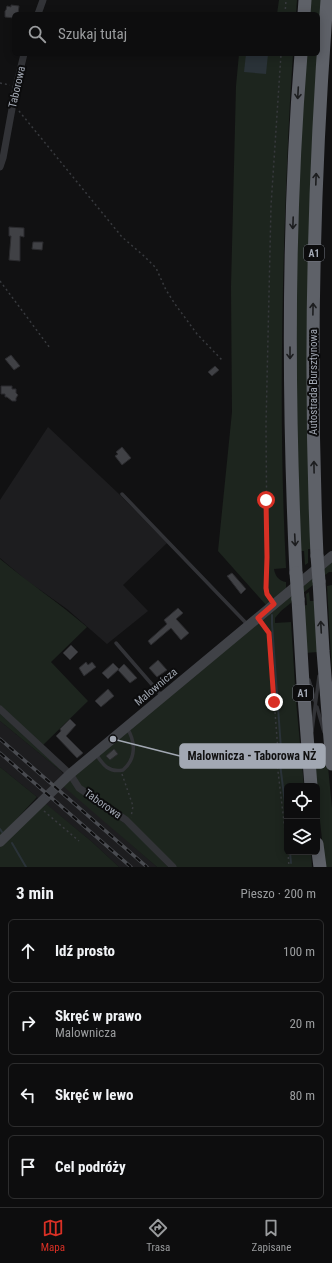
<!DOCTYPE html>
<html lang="pl">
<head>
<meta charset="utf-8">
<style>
	body { margin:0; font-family:"Roboto Condensed",sans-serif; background:#161617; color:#f1f3f6 }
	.controls { position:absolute; right:12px; bottom:12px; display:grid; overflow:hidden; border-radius:6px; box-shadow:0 2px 10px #0003 }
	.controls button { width:36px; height:36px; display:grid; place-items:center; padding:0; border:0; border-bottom:1px solid #2d2d2e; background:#0d0d0e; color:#f1f3f6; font:20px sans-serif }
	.stop { position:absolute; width:12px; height:12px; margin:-9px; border:3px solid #d93025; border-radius:50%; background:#fff }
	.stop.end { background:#d93025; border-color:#fff; box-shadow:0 1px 4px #0008 }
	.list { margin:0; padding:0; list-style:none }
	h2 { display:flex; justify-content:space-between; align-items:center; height:52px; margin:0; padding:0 16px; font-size:17px }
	h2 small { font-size:13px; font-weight:400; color:#9a9c9e }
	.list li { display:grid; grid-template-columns:26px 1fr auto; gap:12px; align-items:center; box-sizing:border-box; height:64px; margin:0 8px 8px; padding:0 8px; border:1px solid #2d2d2e; border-radius:6px }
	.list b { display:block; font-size:15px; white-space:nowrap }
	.list p { margin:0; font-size:13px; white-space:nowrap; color:#9a9c9e }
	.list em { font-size:13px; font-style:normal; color:#9a9c9e }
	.icon { flex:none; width:22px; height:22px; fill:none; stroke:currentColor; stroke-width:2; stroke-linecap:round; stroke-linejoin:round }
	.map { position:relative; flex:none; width:332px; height:867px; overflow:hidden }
	.search { position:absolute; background:#0d0d0e; box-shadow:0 2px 10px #0003; left:12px; right:12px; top:12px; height:44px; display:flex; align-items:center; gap:10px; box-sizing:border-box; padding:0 14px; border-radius:6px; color:#9a9c9e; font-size:15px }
	.sheet { height:340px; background:#0d0d0e }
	nav { display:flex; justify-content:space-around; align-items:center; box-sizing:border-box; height:56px; border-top:1px solid #2d2d2e; background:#0d0d0e; font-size:11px; color:#9a9c9e }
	nav a { display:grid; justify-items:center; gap:2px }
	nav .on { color:#d93025 }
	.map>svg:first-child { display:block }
</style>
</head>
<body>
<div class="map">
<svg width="332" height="867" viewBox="0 0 332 867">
	<rect width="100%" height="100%" fill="#111112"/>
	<g fill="#1d1d1f">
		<polygon points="48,427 119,494 167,543 123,585 148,611 107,644 67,609 26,580 0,558 0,500"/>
		<polygon points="0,721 61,771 116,831 157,867 119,867 91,841 0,767"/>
	</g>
	<g fill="#1d251e">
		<polygon points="279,0 297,0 296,14 277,14"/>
		<polygon points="309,0 322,0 312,549 308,549 308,563 305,565 304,551 299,551 295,327 300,149 306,54 318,54 318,14 308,14"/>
		<path d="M 239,54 L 293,54 C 289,108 287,163 285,217 C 281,334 280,451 286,568 L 274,569 C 275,576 279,581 286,582 L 286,589 L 267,606 L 218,551 L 232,412 L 231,287 L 236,86 Z"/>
		<path d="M 0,559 C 28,582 59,603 87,627 L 51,662 L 88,701 L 43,745 L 0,706 Z"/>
		<polygon points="332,561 332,572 329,572 281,611 275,618 275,623 291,622 296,701 304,786 287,786 287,852 311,852 312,867 176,867 80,785 74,776"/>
		<polygon points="332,585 332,674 327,586"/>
		<polygon points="309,592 310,601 315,601 318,652 305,653 302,606 307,605 306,594"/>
		<polygon points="0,713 60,768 61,771 0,721"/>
		<polygon points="327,756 332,808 332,867 325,867 313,757"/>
		<polygon points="0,767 37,797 0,837"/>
		<polygon points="70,780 134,831 168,867 157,867 63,786"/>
		<polygon points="45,803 91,841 119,867 0,867 0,847"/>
	</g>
	<polygon fill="#2a3238" points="246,54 268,54 266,74 244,72"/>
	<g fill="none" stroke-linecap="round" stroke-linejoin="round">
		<g stroke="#2a3238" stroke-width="2">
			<polyline points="272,615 272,624 281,749 280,764 287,819"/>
			<polyline points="0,829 2,832"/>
			<polyline points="12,843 26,867"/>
			<polyline points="290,852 291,863"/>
		</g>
	</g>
	<g fill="#404145" stroke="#2b2b2e">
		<polygon points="11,5 19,6 18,14 14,14 14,18 5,17 5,11 6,10 7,6 11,7"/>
		<polygon points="9,227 24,228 24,237 20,236 20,261 9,260 11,236 9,236"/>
		<polygon points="33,242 43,242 42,250 32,249"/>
		<polygon points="11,355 20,366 14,370 5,359"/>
		<polygon points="215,366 219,370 212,376 208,372"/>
		<polygon points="1,386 12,386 12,389 16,389 16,393 18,395 16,398 16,401 12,401 7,397 5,397 5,394 1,394"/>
		<polygon points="122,447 131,458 122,465 115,456 118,454 116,452"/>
		<polygon points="232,573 246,589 241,594 227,576"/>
		<polygon points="178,608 183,613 176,619 189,633 181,640 171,628 151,645 148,641 167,624 164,620"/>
		<polygon points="71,645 78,652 70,660 63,653"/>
		<polygon points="158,660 167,670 157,677 149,668"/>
		<polygon points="86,662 88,665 92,662 96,667 84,676 79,668"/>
		<polygon points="113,663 119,669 108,679 102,673"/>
		<polygon points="124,664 137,678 130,683 118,670"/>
		<polygon points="108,689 114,696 101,707 95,701"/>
		<polygon points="70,719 76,725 66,736 83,753 77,758 56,736 61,731 60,729"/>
		<polygon points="114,749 118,754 110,760 106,756"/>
	</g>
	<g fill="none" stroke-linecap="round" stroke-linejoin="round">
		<g stroke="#383a3e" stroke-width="1.5" stroke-dasharray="2 3" stroke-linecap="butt">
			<polyline points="285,14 286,0"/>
			<polyline points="0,83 10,85"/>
			<polyline points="19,111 122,237 144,256 156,268 166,290 175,304 197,334 222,360"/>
			<polyline points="0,281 50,348"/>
			<polyline points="269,597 266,587 267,557 266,425 271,206 281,54"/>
			<polyline points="263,624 269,633 278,751 277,763 287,847"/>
			<polyline points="122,774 133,806 131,817"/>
			<polyline points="44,811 79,841"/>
			<polyline points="288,852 289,867"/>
		</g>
		<g stroke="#323337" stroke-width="3.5">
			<polyline points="122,494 248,625"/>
			<polyline points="116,643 162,696"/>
			<polyline points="309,680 315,701"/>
			<polyline points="317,707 324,732"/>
			<polyline points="312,731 319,676"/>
			<path d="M 96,754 C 103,765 109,773 123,770 C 136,759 136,742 127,728"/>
		</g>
		<g stroke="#323337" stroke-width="7">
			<polyline points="38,14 43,0"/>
			<polyline points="0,167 3,158 16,87 24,54"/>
			<polyline points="0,709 70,774 79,788 126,820 173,867"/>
		</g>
		<polyline stroke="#404247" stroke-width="10" points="0,842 70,774 332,556"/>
		<g stroke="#5e6168" stroke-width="13">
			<polyline points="304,14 305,0"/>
			<path d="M 317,556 C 309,370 313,185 327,0"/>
			<path d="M 296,573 C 288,400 287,227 301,54"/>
			<polyline points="319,581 323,651 332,764"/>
			<polyline points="298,599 303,684 311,786"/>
			<polyline points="317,844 320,867"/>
		</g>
		<g stroke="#494b50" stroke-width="3.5">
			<g id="rail">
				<polyline points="0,739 147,867"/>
				<polyline points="0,753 131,867"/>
			</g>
		</g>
		<use href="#rail" stroke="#0c0c0d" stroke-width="2" stroke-dasharray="6" stroke-linecap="butt"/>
		<g stroke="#5e6168" stroke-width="13">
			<polyline points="317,556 319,581"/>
			<polyline points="296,573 298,599"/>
		</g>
	</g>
	<defs><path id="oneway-shaft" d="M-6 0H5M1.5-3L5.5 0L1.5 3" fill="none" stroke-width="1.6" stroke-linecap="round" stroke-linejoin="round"/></defs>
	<g stroke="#1c1d1f">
		<use href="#oneway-shaft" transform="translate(298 93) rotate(93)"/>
		<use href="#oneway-shaft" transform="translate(316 179) rotate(-88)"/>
		<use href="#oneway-shaft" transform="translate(293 223) rotate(92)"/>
		<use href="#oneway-shaft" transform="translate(313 309) rotate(-89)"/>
		<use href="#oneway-shaft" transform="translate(290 353) rotate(90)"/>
		<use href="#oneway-shaft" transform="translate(314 467) rotate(-91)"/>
		<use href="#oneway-shaft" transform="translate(295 540) rotate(87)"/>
		<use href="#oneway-shaft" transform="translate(321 627) rotate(-93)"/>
	</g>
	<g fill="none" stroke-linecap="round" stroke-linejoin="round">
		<polyline stroke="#d93025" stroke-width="5" points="266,500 267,557 266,588 267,594 274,604 258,618 269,633 274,702"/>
	</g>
	<g text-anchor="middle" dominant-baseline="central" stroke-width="4" stroke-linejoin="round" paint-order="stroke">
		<g fill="#0c0c0d" stroke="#757981" stroke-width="1">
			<rect x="304" y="245" width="20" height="16" rx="3"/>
			<rect x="293" y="685" width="20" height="16" rx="3"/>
		</g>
		<g font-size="10" font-weight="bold" fill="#a2a8b3">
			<text x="314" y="253">A1</text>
			<text x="303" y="693">A1</text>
		</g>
		<g font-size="11" fill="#a2a8b3" stroke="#0c0c0d">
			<text transform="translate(17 87) rotate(-77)">Taborowa</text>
			<text transform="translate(313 382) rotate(-90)">Autostrada Bursztynowa</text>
			<text transform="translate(156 687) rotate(-40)">Malownicza</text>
			<text transform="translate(103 804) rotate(35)">Taborowa</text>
		</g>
	</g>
	<path fill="none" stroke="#a2a8b3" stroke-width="1.5" d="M113 739L180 756"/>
	<circle fill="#a2a8b3" stroke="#0c0c0d" stroke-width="1.5" cx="113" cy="739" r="4"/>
	<rect fill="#a2a8b3" stroke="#a2a8b3" stroke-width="1.5" x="180" y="744" width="145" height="24" rx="4"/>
	<g font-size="12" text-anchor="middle" font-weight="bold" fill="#111">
		<text x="252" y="760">Malownicza - Taborowa NŻ</text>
	</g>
</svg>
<div class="controls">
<button><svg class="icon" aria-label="locate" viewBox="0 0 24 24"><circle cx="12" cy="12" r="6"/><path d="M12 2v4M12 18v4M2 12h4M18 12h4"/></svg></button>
<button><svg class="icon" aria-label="layers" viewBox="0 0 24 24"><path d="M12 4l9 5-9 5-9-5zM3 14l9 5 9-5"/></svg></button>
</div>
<div class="stop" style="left:266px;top:500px"></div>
<div class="stop end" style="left:274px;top:702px"></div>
<div class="search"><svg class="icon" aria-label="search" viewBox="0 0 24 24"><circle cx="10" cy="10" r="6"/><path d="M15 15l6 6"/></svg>Szukaj tutaj</div>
</div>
<section class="sheet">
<h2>3 min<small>Pieszo · 200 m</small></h2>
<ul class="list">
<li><svg class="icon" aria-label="ahead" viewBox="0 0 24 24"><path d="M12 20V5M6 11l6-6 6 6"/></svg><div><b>Idź prosto</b></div><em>100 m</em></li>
<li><svg class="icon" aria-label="right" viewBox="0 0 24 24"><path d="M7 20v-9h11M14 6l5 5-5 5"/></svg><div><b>Skręć w prawo</b><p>Malownicza</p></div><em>20 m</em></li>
<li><svg class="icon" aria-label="left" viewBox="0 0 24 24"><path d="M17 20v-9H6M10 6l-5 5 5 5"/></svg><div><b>Skręć w lewo</b></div><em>80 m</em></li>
<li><svg class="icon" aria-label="arrive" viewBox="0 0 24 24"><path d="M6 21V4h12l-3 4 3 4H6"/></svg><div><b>Cel podróży</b></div></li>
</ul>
</section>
<nav>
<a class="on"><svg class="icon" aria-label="map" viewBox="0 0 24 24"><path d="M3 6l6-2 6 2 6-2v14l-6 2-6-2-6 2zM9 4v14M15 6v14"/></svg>Mapa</a>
<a><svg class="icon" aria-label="directions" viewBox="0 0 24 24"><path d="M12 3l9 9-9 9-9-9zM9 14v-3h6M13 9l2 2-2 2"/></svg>Trasa</a>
<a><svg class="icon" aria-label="saved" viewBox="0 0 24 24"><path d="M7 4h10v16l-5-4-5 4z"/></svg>Zapisane</a>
</nav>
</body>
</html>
